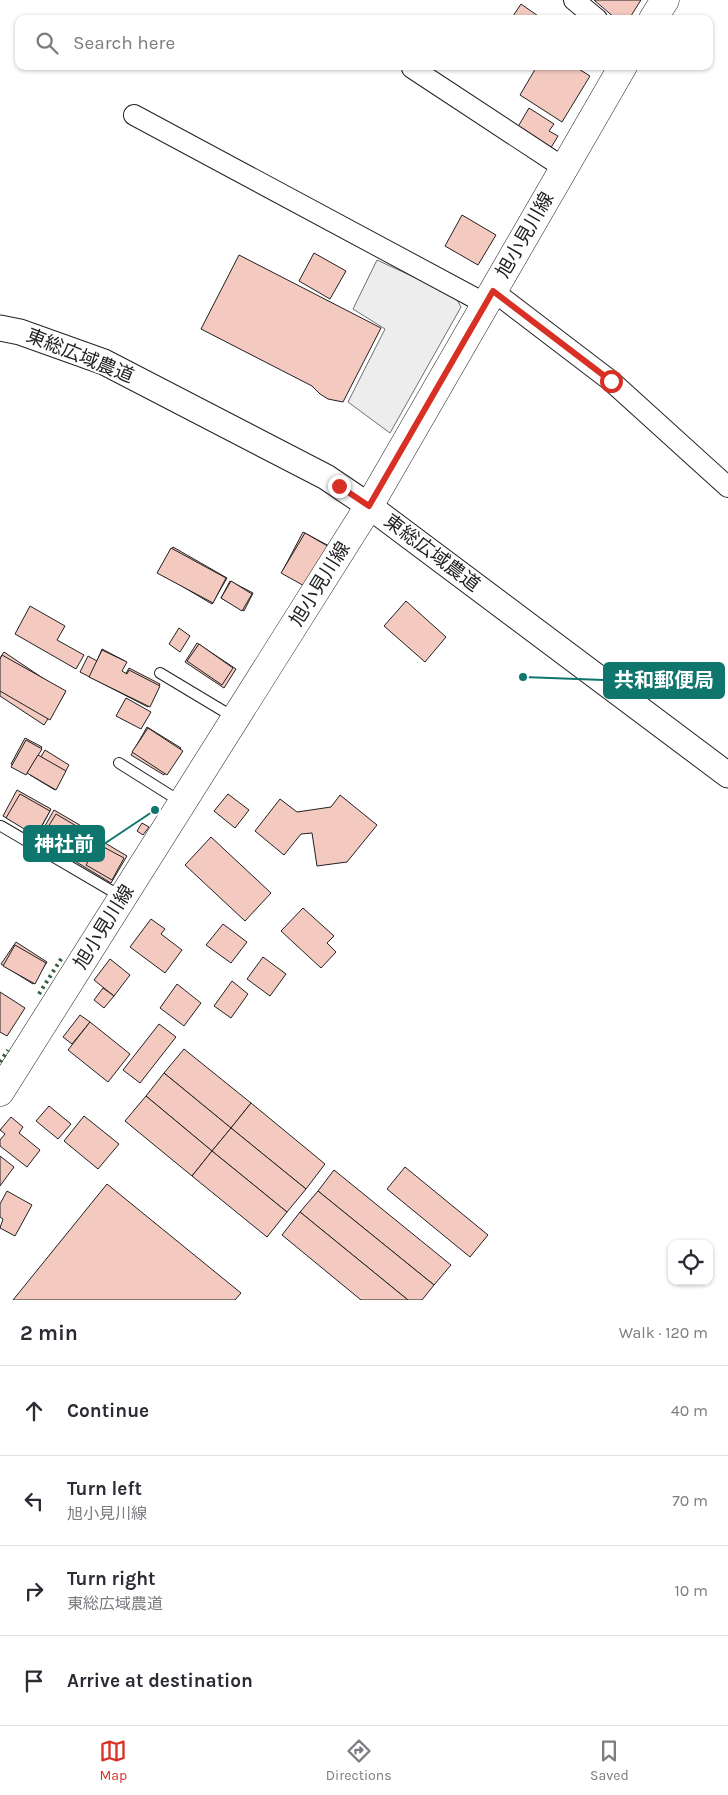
<!DOCTYPE html>
<html lang="en">
<head>
<meta charset="utf-8">
<style>
	body { margin:0; font-family:Karla,"Noto Sans JP",sans-serif; background:#f7f7f7; color:#2b2b33 }
	.controls { position:absolute; right:15px; bottom:15px; display:grid; overflow:hidden; border-radius:10px; box-shadow:0 1px 4px #0004 }
	.controls button { width:45px; height:45px; display:grid; place-items:center; padding:0; border:0; border-bottom:1px solid #e1e1e2; background:#fff; color:#2b2b33; font:25px sans-serif }
	.stop { position:absolute; width:15px; height:15px; margin:-11px; border:4px solid #d93025; border-radius:50%; background:#fff }
	.stop.end { background:#d93025; border-color:#fff; box-shadow:0 1px 5px #0008 }
	.list { margin:0; padding:0; list-style:none }
	h2 { display:flex; justify-content:space-between; align-items:center; height:65px; margin:0; padding:0 20px; font-size:21px }
	h2 small { font-size:16px; font-weight:400; color:#7c7c81 }
	.list li { display:grid; grid-template-columns:32px 1fr auto; gap:15px; align-items:center; box-sizing:border-box; height:90px; padding:0 20px; border-top:1px solid #e1e1e2 }
	.list b { display:block; font-size:19px; white-space:nowrap }
	.list p { margin:0; font-size:16px; white-space:nowrap; color:#7c7c81 }
	.list em { font-size:16px; font-style:normal; color:#7c7c81 }
	.icon { flex:none; width:28px; height:28px; fill:none; stroke:currentColor; stroke-width:2; stroke-linecap:round; stroke-linejoin:round }
	.map { position:relative; flex:none; width:728px; height:1300px; overflow:hidden }
	.search { position:absolute; background:#fff; box-shadow:0 1px 4px #0004; left:15px; right:15px; top:15px; height:55px; display:flex; align-items:center; gap:12px; box-sizing:border-box; padding:0 18px; border-radius:10px; color:#7c7c81; font-size:19px }
	.sheet { height:425px; background:#fff }
	nav { display:flex; justify-content:space-around; align-items:center; box-sizing:border-box; height:70px; border-top:1px solid #e1e1e2; background:#fff; font-size:14px; color:#7c7c81 }
	nav a { display:grid; justify-items:center; gap:2px }
	nav .on { color:#d93025 }
	.map>svg:first-child { display:block }
</style>
</head>
<body>
<div class="map">
<svg width="728" height="1300" viewBox="0 0 728 1300">
	<rect width="100%" height="100%" fill="#fff"/>
	<polygon fill="#ededed" stroke="#6f6f6f" points="377,260 455,296 461,307 390,433 348,402 385,329 353,309"/>
	<g fill="#f3c9c0" stroke="#222">
		<polygon points="594,0 641,0 629,19 616,19"/>
		<polygon points="521,4 541,18 540,19 511,19"/>
		<polygon points="537,66 574,66 590,76 562,122 520,95"/>
		<polygon points="529,108 554,124 549,131 558,136 549,151 516,130"/>
		<polygon points="462,215 496,235 478,265 445,246"/>
		<polygon points="314,253 346,271 330,299 299,281"/>
		<polygon points="239,255 381,328 343,402 328,399 320,394 312,386 201,329"/>
		<polygon points="303,532 331,547 309,587 282,572"/>
		<polygon points="305,533 331,548 308,588 281,573"/>
		<polygon points="173,547 227,578 212,604 158,572"/>
		<polygon points="171,548 226,578 213,603 157,573"/>
		<polygon points="230,581 253,593 244,611 221,598"/>
		<polygon points="231,581 252,594 242,611 221,598"/>
		<polygon points="406,601 446,637 425,662 384,626"/>
		<polygon points="30,606 65,626 57,640 84,655 76,669 15,634"/>
		<polygon points="179,628 190,636 180,652 169,644"/>
		<polygon points="197,643 236,669 224,688 185,662"/>
		<polygon points="199,644 233,668 222,685 187,661"/>
		<polygon points="102,649 125,661 120,672 125,675 129,668 160,684 148,707 80,672 88,656 97,661"/>
		<polygon points="102,650 127,662 122,671 127,674 129,670 160,686 150,707 89,677"/>
		<polygon points="4,652 65,693 44,725 0,696 0,658"/>
		<polygon points="2,655 66,691 50,720 0,691 0,659"/>
		<polygon points="126,698 151,712 141,729 116,716"/>
		<polygon points="147,727 181,748 164,775 131,755"/>
		<polygon points="148,728 183,751 167,775 132,752"/>
		<polygon points="25,738 42,747 27,773 11,764"/>
		<polygon points="26,740 42,749 26,775 11,767"/>
		<polygon points="45,750 69,765 55,790 30,775"/>
		<polygon points="38,755 66,771 56,790 27,773"/>
		<polygon points="17,790 51,809 37,835 3,816"/>
		<polygon points="20,794 50,811 36,836 6,818"/>
		<polygon points="228,794 249,810 235,828 214,811"/>
		<polygon points="340,795 377,825 347,862 317,866 312,833 301,834 284,855 255,831 280,799 297,812 331,807"/>
		<polygon points="54,810 102,838 86,865 38,838"/>
		<polygon points="56,814 127,856 111,883 40,840"/>
		<polygon points="142,823 149,827 143,835 137,831"/>
		<polygon points="211,837 271,893 245,921 185,865"/>
		<polygon points="98,844 124,858 112,880 86,865"/>
		<polygon points="303,908 334,936 327,943 336,952 321,968 281,931"/>
		<polygon points="151,919 165,929 161,934 182,950 165,973 130,947"/>
		<polygon points="223,924 247,942 231,963 206,945"/>
		<polygon points="16,942 47,962 33,984 1,964"/>
		<polygon points="15,945 46,963 35,984 3,966"/>
		<polygon points="263,957 286,974 270,996 247,979"/>
		<polygon points="110,959 130,975 114,996 94,980"/>
		<polygon points="232,981 248,994 231,1018 214,1006"/>
		<polygon points="177,984 201,1003 184,1026 160,1008"/>
		<polygon points="103,988 114,996 104,1008 94,1000"/>
		<polygon points="0,992 25,1008 7,1036 0,1032"/>
		<polygon points="80,1015 90,1022 72,1044 63,1037"/>
		<polygon points="90,1022 130,1054 108,1082 68,1050"/>
		<polygon points="159,1024 176,1037 140,1083 123,1070"/>
		<polygon points="184,1049 251,1103 231,1128 164,1073"/>
		<polygon points="164,1073 231,1128 212,1151 146,1096"/>
		<polygon points="146,1096 212,1151 192,1176 125,1121"/>
		<polygon points="251,1103 325,1164 306,1189 231,1128"/>
		<polygon points="49,1106 71,1124 58,1139 36,1121"/>
		<polygon points="84,1116 119,1144 98,1169 64,1141"/>
		<polygon points="11,1117 23,1127 19,1133 40,1150 27,1167 0,1146 0,1140 5,1134 0,1130"/>
		<polygon points="231,1128 306,1189 287,1212 212,1151"/>
		<polygon points="212,1151 287,1212 267,1237 192,1176"/>
		<polygon points="0,1156 14,1167 0,1186"/>
		<polygon points="405,1167 488,1235 470,1257 387,1189"/>
		<polygon points="334,1170 451,1265 434,1285 318,1191"/>
		<polygon points="107,1184 241,1293 235,1300 13,1300"/>
		<polygon points="7,1191 32,1205 15,1236 0,1228 3,1219 0,1217 0,1204"/>
		<polygon points="318,1191 434,1285 422,1300 408,1300 300,1212"/>
		<polygon points="300,1212 408,1300 361,1300 282,1235"/>
	</g>
	<g fill="none" stroke-linecap="round" stroke-linejoin="round">
		<g stroke="#222" stroke-width="12">
			<g id="service">
				<polyline points="160,673 235,718"/>
				<polyline points="119,763 181,802"/>
				<polyline points="1,826 122,897"/>
			</g>
		</g>
		<g stroke="#222" stroke-width="22">
			<g id="minor">
				<polyline points="574,0 597,19"/>
				<polyline points="412,68 564,168"/>
				<polyline points="134,115 486,304"/>
				<polyline points="493,291 611,381 728,487"/>
			</g>
		</g>
		<g stroke="#222" stroke-width="27">
			<polyline id="tertiary" points="0,328 20,332 104,362 326,477 369,506 728,775"/>
		</g>
		<g stroke="#222" stroke-width="29">
			<g id="primary">
				<polyline points="653,19 665,0"/>
				<polyline points="0,1092 369,506 623,66"/>
			</g>
		</g>
		<use href="#service" stroke="#fff" stroke-width="10"/>
		<use href="#minor" stroke="#fff" stroke-width="20"/>
		<use href="#tertiary" stroke="#fff" stroke-width="25"/>
		<use href="#primary" stroke="#fff" stroke-width="28"/>
		<g stroke="#2f5e38" stroke-width="4" stroke-dasharray="2.5 4" stroke-linecap="butt">
			<polyline points="39,994 63,956"/>
			<polyline points="0,1062 8,1050"/>
		</g>
	</g>
	<g fill="none" stroke-linecap="round" stroke-linejoin="round">
		<polyline stroke="#d93025" stroke-width="6" points="339,486 369,506 493,291 611,381"/>
	</g>
	<g text-anchor="middle" dominant-baseline="central" stroke-width="4" stroke-linejoin="round" paint-order="stroke">
		<g font-size="19" fill="#222" stroke="#fff">
			<text transform="translate(525 235) rotate(-60)">旭小見川線</text>
			<text transform="translate(80 356) rotate(22)">東総広域農道</text>
			<text transform="translate(432 553) rotate(37)">東総広域農道</text>
			<text transform="translate(320 584) rotate(-58)">旭小見川線</text>
			<text transform="translate(104 927) rotate(-58)">旭小見川線</text>
		</g>
	</g>
	<path fill="none" stroke="#0f766e" stroke-width="2" d="M523 677L604 680M155 810L104 844"/>
	<g fill="#0f766e" stroke="#fff" stroke-width="2">
		<circle cx="523" cy="677" r="5"/>
		<circle cx="155" cy="810" r="5"/>
	</g>
	<g fill="#0f766e" stroke="#0f766e" stroke-width="2">
		<rect x="604" y="663" width="120" height="35" rx="5"/>
		<rect x="24" y="826" width="80" height="35" rx="5"/>
	</g>
	<g font-size="20" text-anchor="middle" font-weight="bold" fill="#fff">
		<text x="664" y="687">共和郵便局</text>
		<text x="64" y="851">神社前</text>
	</g>
</svg>
<div class="controls">
<button><svg class="icon" aria-label="locate" viewBox="0 0 24 24"><circle cx="12" cy="12" r="6"/><path d="M12 2v4M12 18v4M2 12h4M18 12h4"/></svg></button>
</div>
<div class="stop" style="left:611px;top:381px"></div>
<div class="stop end" style="left:339px;top:486px"></div>
<div class="search"><svg class="icon" aria-label="search" viewBox="0 0 24 24"><circle cx="10" cy="10" r="6"/><path d="M15 15l6 6"/></svg>Search here</div>
</div>
<section class="sheet">
<h2>2 min<small>Walk · 120 m</small></h2>
<ul class="list">
<li><svg class="icon" aria-label="ahead" viewBox="0 0 24 24"><path d="M12 20V5M6 11l6-6 6 6"/></svg><div><b>Continue</b></div><em>40 m</em></li>
<li><svg class="icon" aria-label="left" viewBox="0 0 24 24"><path d="M17 20v-9H6M10 6l-5 5 5 5"/></svg><div><b>Turn left</b><p>旭小見川線</p></div><em>70 m</em></li>
<li><svg class="icon" aria-label="right" viewBox="0 0 24 24"><path d="M7 20v-9h11M14 6l5 5-5 5"/></svg><div><b>Turn right</b><p>東総広域農道</p></div><em>10 m</em></li>
<li><svg class="icon" aria-label="arrive" viewBox="0 0 24 24"><path d="M6 21V4h12l-3 4 3 4H6"/></svg><div><b>Arrive at destination</b></div></li>
</ul>
</section>
<nav>
<a class="on"><svg class="icon" aria-label="map" viewBox="0 0 24 24"><path d="M3 6l6-2 6 2 6-2v14l-6 2-6-2-6 2zM9 4v14M15 6v14"/></svg>Map</a>
<a><svg class="icon" aria-label="directions" viewBox="0 0 24 24"><path d="M12 3l9 9-9 9-9-9zM9 14v-3h6M13 9l2 2-2 2"/></svg>Directions</a>
<a><svg class="icon" aria-label="saved" viewBox="0 0 24 24"><path d="M7 4h10v16l-5-4-5 4z"/></svg>Saved</a>
</nav>
</body>
</html>
